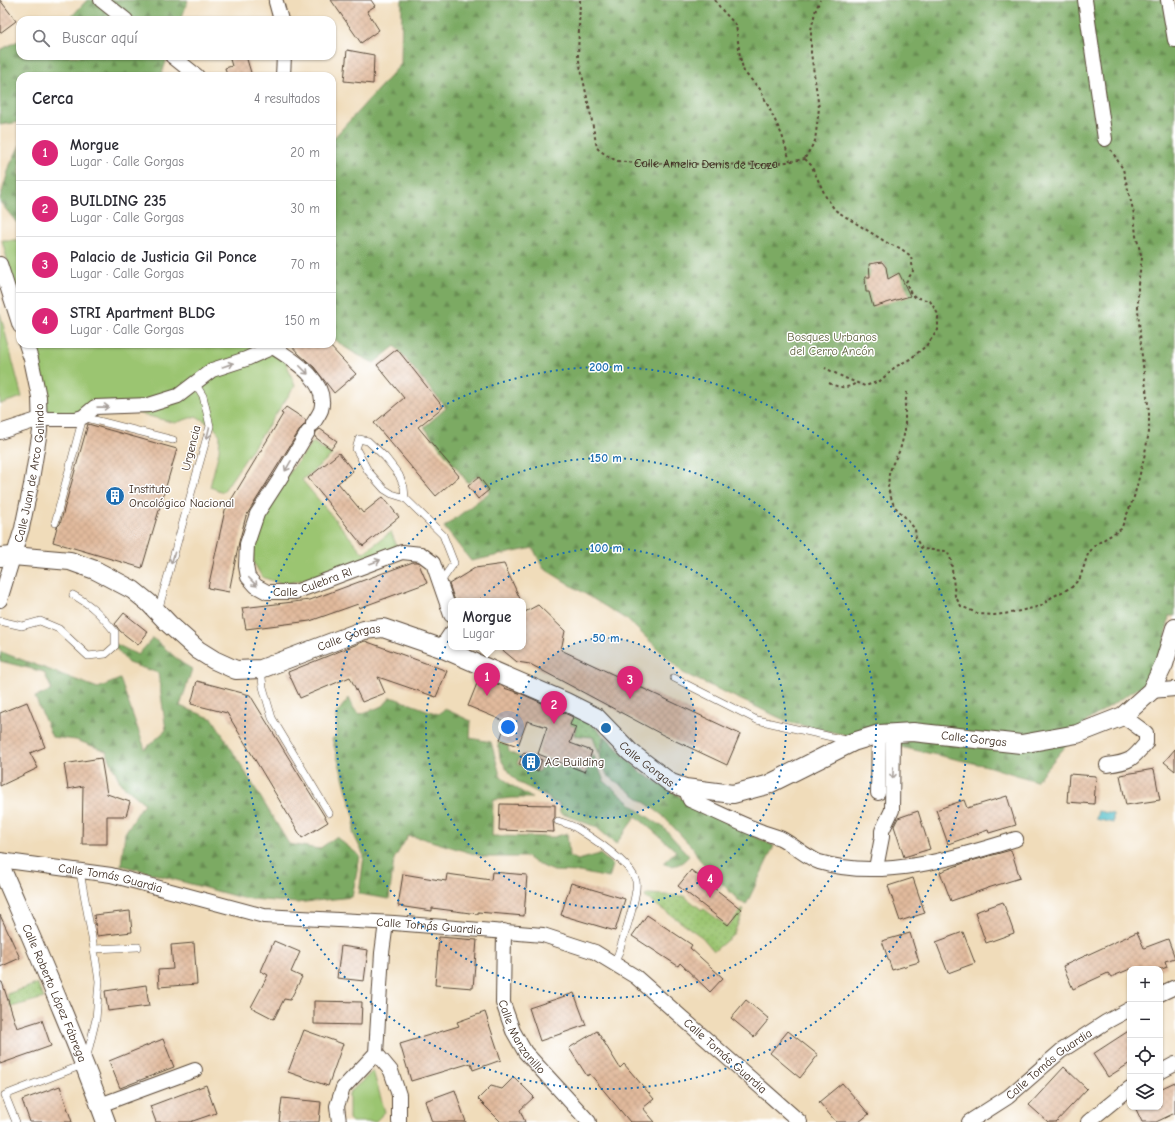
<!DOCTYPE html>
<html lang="es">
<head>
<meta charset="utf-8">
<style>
	body { margin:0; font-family:"Comic Neue",sans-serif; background:#f7f7f7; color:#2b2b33 }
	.controls { position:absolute; right:12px; bottom:12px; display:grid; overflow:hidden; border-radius:8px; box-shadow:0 1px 3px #0004 }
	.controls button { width:36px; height:36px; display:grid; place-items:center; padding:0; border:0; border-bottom:1px solid #e1e1e2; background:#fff; color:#2b2b33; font:20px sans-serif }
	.you { position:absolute; left:508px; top:727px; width:14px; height:14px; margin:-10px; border:3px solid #fff; border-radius:50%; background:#1a73e8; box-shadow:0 0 0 6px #1a73e833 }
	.badge { display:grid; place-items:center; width:26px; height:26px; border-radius:50%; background:#db2777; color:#fff; font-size:13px; font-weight:700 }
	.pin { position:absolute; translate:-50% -33px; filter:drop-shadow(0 1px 2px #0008) }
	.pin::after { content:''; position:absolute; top:21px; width:14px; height:12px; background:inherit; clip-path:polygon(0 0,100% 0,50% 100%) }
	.popup { position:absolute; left:448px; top:598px; width:78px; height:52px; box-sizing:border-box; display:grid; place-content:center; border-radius:8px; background:#fff; filter:drop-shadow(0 1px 3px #0005); font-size:13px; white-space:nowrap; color:#7c7c81 }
	.popup b { font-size:15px; color:#2b2b33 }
	.popup::after { content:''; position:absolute; left:50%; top:100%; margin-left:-8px; border:8px solid transparent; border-top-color:#fff }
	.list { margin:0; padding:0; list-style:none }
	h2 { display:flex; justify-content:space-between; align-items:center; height:52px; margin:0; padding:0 16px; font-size:17px }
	h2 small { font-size:13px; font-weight:400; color:#7c7c81 }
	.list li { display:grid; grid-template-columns:26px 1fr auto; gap:12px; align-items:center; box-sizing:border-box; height:56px; padding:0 16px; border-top:1px solid #e1e1e2 }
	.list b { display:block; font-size:15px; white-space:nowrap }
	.list p { margin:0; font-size:13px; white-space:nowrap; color:#7c7c81 }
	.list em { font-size:13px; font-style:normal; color:#7c7c81 }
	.icon { flex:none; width:22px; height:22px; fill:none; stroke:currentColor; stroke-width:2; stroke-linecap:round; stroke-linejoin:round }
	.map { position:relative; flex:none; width:1175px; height:1122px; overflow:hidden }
	.search { position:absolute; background:#fff; box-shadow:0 1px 3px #0004; left:16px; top:16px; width:320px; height:44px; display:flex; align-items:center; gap:10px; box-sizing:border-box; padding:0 14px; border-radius:12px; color:#7c7c81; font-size:15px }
	.panel { position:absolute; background:#fff; box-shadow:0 1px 3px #0004; left:16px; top:72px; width:320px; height:276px; border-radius:12px }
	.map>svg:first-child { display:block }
</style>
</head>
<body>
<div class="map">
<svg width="1175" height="1122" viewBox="0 0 1175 1122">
	<defs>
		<pattern id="forest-firs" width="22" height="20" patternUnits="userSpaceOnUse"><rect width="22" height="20" fill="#7caa63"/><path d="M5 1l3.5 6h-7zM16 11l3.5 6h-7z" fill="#678b51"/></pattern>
		<pattern id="garden-dots" width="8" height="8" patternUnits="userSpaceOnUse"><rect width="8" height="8" fill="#9bc571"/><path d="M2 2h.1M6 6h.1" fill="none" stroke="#86a961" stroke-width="1.8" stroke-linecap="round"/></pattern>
		<pattern id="building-cross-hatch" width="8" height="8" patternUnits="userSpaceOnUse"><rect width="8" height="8" fill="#e1ba9c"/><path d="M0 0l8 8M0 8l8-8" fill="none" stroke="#c2a086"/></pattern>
	</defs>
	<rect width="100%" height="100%" fill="#fff"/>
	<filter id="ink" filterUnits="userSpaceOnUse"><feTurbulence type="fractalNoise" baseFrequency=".025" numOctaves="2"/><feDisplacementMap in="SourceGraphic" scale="8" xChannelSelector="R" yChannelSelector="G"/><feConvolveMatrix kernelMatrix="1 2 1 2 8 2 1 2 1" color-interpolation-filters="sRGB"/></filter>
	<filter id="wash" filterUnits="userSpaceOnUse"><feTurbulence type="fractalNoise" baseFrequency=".012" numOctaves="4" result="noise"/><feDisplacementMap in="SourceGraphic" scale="16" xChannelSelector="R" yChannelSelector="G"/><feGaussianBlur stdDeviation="0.9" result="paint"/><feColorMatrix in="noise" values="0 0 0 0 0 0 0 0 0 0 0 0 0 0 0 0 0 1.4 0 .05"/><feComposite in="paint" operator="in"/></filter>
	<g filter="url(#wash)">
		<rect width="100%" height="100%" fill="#f0dcba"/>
		<g fill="url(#forest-firs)" stroke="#5c6a40">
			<polygon points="87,0 188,0 181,20 64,20 72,16"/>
			<path d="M 402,0 L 1165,0 L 1175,24 L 1175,616 L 1169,616 L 1161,673 L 1087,721 L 1036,781 L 987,766 L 791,723 L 683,673 L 629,621 L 543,568 L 533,548 L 471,561 L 444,527 L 491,491 L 479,475 L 468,483 L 424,427 L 446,408 L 395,346 L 374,363 C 362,357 338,346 332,335 L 332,140 L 401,64 Z"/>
			<polygon points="20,40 20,56 168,56 161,76 20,76 20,122 0,125 0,50"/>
			<polygon points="20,145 20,223 17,223 0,202 0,199 10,165"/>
			<polygon points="153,638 182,663 192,669 180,706 213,719 289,844 319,849 336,837 360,856 352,897 296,903 242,898 121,865 125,833 144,803 121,784 106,751 76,740 52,737 35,697 52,690 44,672 0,661 1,652 98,688 120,679 145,749 166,730 158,673 128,663 110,641 138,655"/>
			<polygon points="391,697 438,714 445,709 471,721 470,738 491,742 500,775 511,785 532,798 512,798 493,800 492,836 554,837 567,833 569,856 578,860 600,854 613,865 609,878 579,872 554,871 535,863 527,857 484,857 421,838 408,836 394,859 389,899 359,894 364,856 353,833 355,819 332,739 337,735 336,714 349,698 354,709 360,714 383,706"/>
			<polygon points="605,736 640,772 677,794 686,802 774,846 746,905 738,900 699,859 693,848 662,815 607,775 600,756"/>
			<path d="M 498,742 L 508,746 L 509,752 L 520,757 L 517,764 L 539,772 L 543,761 L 559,767 L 564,764 L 585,774 L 593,754 L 604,781 L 642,813 L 663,827 L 689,856 C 682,864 673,869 663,863 L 676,851 L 636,816 L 616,844 L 596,827 L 560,813 L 559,803 L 551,802 L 549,798 L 519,783 L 509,773 L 500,758 Z"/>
		</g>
		<g fill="#9bc571" stroke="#6b7848">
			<polygon points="2,240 20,240 20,308"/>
			<polygon points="0,313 22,397 0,404"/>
			<polygon points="30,344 279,344 295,386 223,492 210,487 219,451 220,435 213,426 196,416 175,423 104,404 70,418 48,415"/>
			<polygon points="313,442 332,455 302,480 363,553 391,532 398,549 323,576 282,584 262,577 254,563 252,549 256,528 273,494"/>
			<polygon points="373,1071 385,1112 375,1122 352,1122 349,1119 349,1093"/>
		</g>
		<g fill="url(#garden-dots)" stroke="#6b7848">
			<polygon points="574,714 584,718 604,736 599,753 593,737 574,735 576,727 570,725"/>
			<polygon points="647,894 684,896 702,910 704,909 728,927 742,910 744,910 733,935 714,951 702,937 645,897"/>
			<polygon points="37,984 44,998 11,1007 7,994"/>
		</g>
		<polygon fill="#50bdc8" stroke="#467473" points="1098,811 1113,814 1113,823 1096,819"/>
		<g id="blocks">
			<g fill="url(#building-cross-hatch)">
				<polygon points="0,0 16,21 0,33"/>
				<polygon points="331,0 371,0 375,6 367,11 379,30 361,43"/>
				<polygon points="347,50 374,55 373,84 344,81"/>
				<polygon points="229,56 246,56 252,76 227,76 225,68 232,66"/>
				<polygon points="882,262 886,267 888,279 899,273 910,296 873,307 869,292 866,292 865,277 870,277 869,264"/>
				<polygon points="290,344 328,344 356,374 334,393 314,367 299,354"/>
				<polygon points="397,349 443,407 418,427 459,476 436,496 374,423 404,398 377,365"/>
				<polygon points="286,407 306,420 305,424 301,428 246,516 239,542 229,592 208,588 225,510 283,414 281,413"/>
				<polygon points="88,424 177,449 142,568 53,542 57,527 60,524"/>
				<polygon points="320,429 337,441 331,449 315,437 316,432"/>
				<polygon points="339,453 353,471 338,483 363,513 383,497 399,517 363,546 308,478"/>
				<polygon points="479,477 489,490 478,499 468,486"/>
				<polygon points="413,562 418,562 427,583 359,608 358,604 310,621 246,629 242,608 310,600"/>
				<polygon points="504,564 521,601 455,601 449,584 475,568"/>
				<polygon points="538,605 565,631 561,650 740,734 727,765 663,735 530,664 517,662 499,647 523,647 523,613"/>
				<polygon points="124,613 148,632 138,645 120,631 115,624"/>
				<polygon points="365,641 447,671 436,697 378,677 385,693 362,702 350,677 300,698 288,672"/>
				<polygon points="480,676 504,687 504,688 522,694 573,717 570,725 576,727 570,743 592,751 585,772 538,754 547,727 527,721 518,746 500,740 506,722 468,706"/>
				<polygon points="197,681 250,695 328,822 302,838 227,713 191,704"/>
				<polygon points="27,702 45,747 30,753 38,768 0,786 0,713"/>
				<polygon points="1175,749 1175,771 1164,762"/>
				<polygon points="523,753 542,760 538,771 519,764"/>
				<polygon points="101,758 107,794 130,802 126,816 107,816 107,844 82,844 83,786 68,789 64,764"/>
				<polygon points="1154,769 1160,800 1126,805 1120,775"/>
				<polygon points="1069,774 1096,776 1094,804 1067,802"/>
				<polygon points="1007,796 1016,825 989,833 988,830 948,844 936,810 964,800 967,808"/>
				<polygon points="500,804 555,805 555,817 553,820 554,832 499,830"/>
				<polygon points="918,811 930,849 904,857 894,826 898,818"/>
				<polygon points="1011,850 1020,878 991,887 951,901 940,872 964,863"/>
				<polygon points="691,870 741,909 728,925 678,886"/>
				<polygon points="492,872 527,875 524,916 478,912 478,914 432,908 432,911 398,906 403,874 446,881 447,874 491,880"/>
				<polygon points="913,878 925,913 900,921 888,886"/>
				<polygon points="571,883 625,899 615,931 561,915"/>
				<polygon points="1003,902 1014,933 986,943 975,912"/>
				<polygon points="130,911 132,932 97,936 94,915"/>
				<polygon points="0,915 20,958 0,967"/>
				<polygon points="647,915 692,945 690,948 723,978 710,992 680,963 678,966 632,936"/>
				<polygon points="963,932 975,963 948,973 936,942"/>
				<polygon points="1137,932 1144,948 1168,939 1175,958 1165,961 1167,967 1162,969 1130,969 1111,977 1108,973 1073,989 1063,966"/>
				<polygon points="910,933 919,962 892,970 882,941"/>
				<polygon points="439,937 477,940 473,988 435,985"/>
				<polygon points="274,941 300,952 291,972 302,977 290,1000 284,999 274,1019 251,1007 268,975 261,971"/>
				<polygon points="194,943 197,984 159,987 158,970 173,969 171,945"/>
				<polygon points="341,946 368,950 364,981 337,978"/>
				<polygon points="0,982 2,982 17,1028 42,1020 51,1046 0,1064"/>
				<polygon points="146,985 149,1006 108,1011 105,991"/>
				<polygon points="574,993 586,1025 540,1041 529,1008"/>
				<polygon points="746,1000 769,1019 754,1037 731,1018"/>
				<polygon points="314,1001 362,1002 361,1025 314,1024"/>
				<polygon points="485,1012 501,1060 473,1070 471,1063 411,1081 400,1044 459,1026 457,1022"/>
				<polygon points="304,1030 343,1044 328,1086 288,1072"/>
				<polygon points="1130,1030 1130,1063 1108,1077 1093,1054"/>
				<polygon points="597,1031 620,1068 624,1064 654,1099 643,1108 655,1122 630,1122 590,1074 587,1076 569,1048"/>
				<polygon points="788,1031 818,1055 800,1078 770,1053"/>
				<polygon points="163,1039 174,1067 120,1088 109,1061"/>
				<polygon points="1064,1067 1087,1089 1056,1122 1048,1122 1029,1105"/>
				<polygon points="514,1077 534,1097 520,1110 525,1122 501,1122 478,1099 491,1086 502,1089"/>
				<polygon points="1175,1082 1175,1113 1156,1122 1142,1122 1135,1107 1160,1107 1160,1089"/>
				<polygon points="842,1083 869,1114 859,1122 836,1122 819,1102"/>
				<polygon points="206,1085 216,1113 190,1122 156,1122 150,1106"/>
				<polygon points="60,1086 72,1122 30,1122 22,1100"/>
				<polygon points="455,1090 466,1122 432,1122 425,1101"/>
				<polygon points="282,1098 321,1102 319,1122 279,1122"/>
			</g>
		</g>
	</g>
	<g filter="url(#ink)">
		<use href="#blocks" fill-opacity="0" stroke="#564535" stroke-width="1"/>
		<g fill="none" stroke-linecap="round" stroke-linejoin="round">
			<g stroke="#564535" stroke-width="8">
				<g id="service">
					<polyline points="405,498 404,487 399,475 385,457 368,441 359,439 356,449 368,471 384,489 392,494 405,498 443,535 454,563 440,583"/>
					<polyline points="55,523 83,417 173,440"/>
					<polyline points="158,611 210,426 203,396 195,383"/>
					<path d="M 0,621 L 22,626 L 40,621 L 59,629 L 88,656 L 106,654 L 115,646 L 115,632 C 101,615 92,605 73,595"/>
					<polyline points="261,669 263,687 272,718 329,813"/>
					<polyline points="674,678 757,720 849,741"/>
					<path d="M 558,821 C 565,823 572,825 578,829 C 594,839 631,863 636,881 C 639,896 620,947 615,964"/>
					<polyline points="80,872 94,949"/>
					<polyline points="16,1122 5,1095 85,1064 96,1019 99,981 94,949 138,947"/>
				</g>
			</g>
			<g stroke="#564535" stroke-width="16">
				<g id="minor">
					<polyline points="101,0 126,20"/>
					<polyline points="1085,0 1105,139"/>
					<polyline points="1168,0 1175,40"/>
					<polyline points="276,2 281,20"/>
					<polyline points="172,56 197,76"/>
					<polyline points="283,76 284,56"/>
					<polyline points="0,264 20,326"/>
					<path d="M 0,432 L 40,419 L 76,419 L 83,417 L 95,407 L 149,405 L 178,396 L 212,370 L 246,359 L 273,347 C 293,360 329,381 321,410 C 319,415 315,420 313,424"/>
					<path id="s2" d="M 308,432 L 281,477 L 257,514 L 247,544 L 246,566 L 248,577 L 256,586 L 267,592 L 295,592 L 402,552 L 421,554 L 433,563 L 451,615"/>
					<path id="s3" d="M 0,600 L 22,528 L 31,485 L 40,431 L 39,397 L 31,359 L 26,344"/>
					<polyline points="441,648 451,633"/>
					<polyline points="1151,691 1175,689"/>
					<path d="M 1107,765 C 1130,762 1132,760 1146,743 L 1146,733 L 1123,716"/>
					<path d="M 685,788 L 690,800 C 713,810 736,822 760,831 C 766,834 773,835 780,838 C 792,844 808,858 819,862 C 881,881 956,858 1016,839"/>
					<polyline points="878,793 879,734"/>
					<path id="s4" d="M 0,860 L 111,875 L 264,916 L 394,923 L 543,935 L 595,952 L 636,977 L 800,1122"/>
					<polyline points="876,868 882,837 882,831 892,810 893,734"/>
					<path id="s5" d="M 504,931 L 503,1003 L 513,1031 L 525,1052 L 589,1122"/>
					<polyline points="1160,994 1175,987"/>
					<polyline points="376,1053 391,1071 399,1095 399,1122"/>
					<polyline points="1160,1072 1175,1064"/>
					<polyline points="100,1105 195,1070"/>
					<polyline points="339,1122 337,1106 343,1088 376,1053 382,953 386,923"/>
					<path id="s6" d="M 969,1122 L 1008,1097 L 1061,1051 L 1106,1022 L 1130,1009"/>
					<polyline points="1088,1122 1130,1088"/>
				</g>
			</g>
			<g stroke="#564535" stroke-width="20">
				<g id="tertiary">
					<path id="s7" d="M 0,557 L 13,556 L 70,561 L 95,570 L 133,590 L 149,603 L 169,624 L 198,650 L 214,660 L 236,670 L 261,669 L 364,630 L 383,628 L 441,648 L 566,702 L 596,717 L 630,752 L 671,783 L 685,788 L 733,794 L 767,785 L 853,742 L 879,734 L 913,732 L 1021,744 L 1077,734 L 1123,716 L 1151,691 L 1164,664 L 1175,628"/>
					<path id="s8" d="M 0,865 C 37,951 74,1034 106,1122"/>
				</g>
			</g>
			<g stroke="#564535" stroke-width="2" stroke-dasharray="3 3" stroke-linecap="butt">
				<path id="s1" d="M 580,0 L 578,56 L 591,116 L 597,148 L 606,155 L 617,161 L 635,163 L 768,165 L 805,159"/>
				<polyline points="715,0 721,9 736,25 740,57 744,72 760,89 782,135 790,161"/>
				<polyline points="805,158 815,141 819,108 811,53 811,30 815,12 820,0"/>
				<polyline points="805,159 811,165 826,197 835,210 889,244 900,248 911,256 913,271 906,282 910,292 915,297 930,301 938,314 938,330 926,346 910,359 895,367 880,381 865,386 845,378 825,368"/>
				<path d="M 829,383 C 839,388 848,389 856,383"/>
				<polyline points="907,392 905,406 905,431 900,450 893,463 889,474 888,489 894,506 904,516 915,529 916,539 922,549 947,551 951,560 955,596 961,606 979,614 994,615 1011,613 1041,606 1052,597 1072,587 1080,578 1088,554 1095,545 1121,529 1134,497 1144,458 1149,432 1149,412 1142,357 1138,310 1138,284 1142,258 1136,236 1134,214 1123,169 1111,150"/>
			</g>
			<use href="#service" stroke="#fff" stroke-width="7"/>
			<use href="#minor" stroke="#fff" stroke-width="14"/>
			<use href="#tertiary" stroke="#fff" stroke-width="18"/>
		</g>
		<defs><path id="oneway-shaft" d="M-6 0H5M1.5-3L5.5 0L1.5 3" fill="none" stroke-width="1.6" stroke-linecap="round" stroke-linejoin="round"/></defs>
		<g stroke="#a79f9a">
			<use href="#oneway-shaft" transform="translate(228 365) rotate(-19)"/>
			<use href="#oneway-shaft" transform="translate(304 370) rotate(45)"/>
			<use href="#oneway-shaft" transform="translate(103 407) rotate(-1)"/>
			<use href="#oneway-shaft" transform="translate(208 433) rotate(104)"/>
			<use href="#oneway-shaft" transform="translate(288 466) rotate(120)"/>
			<use href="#oneway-shaft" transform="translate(173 558) rotate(106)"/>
			<use href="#oneway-shaft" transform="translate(375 562) rotate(-20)"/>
			<use href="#oneway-shaft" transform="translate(253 582) rotate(46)"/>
			<use href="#oneway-shaft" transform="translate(893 773) rotate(93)"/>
		</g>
	</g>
	<circle cx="606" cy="728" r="90" fill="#1f6fb2" fill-opacity=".12"/>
	<g fill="none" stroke="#1f6fb2" stroke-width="2" stroke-dasharray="2 4">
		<circle cx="606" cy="728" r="90"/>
		<circle cx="606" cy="728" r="180"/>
		<circle cx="606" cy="728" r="270"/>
		<circle cx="606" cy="728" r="361"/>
	</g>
	<defs>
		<g id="building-disc" transform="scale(1)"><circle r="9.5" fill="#1f6fb2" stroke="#fff"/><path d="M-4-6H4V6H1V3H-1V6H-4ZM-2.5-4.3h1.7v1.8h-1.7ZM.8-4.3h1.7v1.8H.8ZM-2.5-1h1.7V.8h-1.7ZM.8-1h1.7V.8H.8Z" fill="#fff"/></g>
	</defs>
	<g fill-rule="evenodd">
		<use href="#building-disc" x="115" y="496"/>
		<use href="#building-disc" x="531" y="762"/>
	</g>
	<g text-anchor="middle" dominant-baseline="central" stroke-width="3" stroke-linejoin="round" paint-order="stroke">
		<g font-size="12" fill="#3b2a1e" stroke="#fff">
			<text stroke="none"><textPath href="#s1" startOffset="263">Calle Amelia Denis de Icaza</textPath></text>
			<text transform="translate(191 448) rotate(-76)">Urgencia</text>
			<text stroke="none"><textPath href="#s3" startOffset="131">Calle Juan de Arco Galindo</textPath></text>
			<text stroke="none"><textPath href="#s2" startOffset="233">Calle Culebra Rl</textPath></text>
			<text stroke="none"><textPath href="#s7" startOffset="390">Calle Gorgas</textPath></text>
			<text stroke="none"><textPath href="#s7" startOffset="1074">Calle Gorgas</textPath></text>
			<text stroke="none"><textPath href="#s7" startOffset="726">Calle Gorgas</textPath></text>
			<text stroke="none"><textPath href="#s4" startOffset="112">Calle Tomás Guardia</textPath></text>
			<text stroke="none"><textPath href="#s4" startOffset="436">Calle Tomás Guardia</textPath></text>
			<text stroke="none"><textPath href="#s8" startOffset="139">Calle Roberto López Fábrega</textPath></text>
			<text stroke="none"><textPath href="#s5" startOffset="111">Calle Manzanillo</textPath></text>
			<text stroke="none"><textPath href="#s4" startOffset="772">Calle Tomás Guardia</textPath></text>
			<text stroke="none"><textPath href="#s6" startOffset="99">Calle Tomás Guardia</textPath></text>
		</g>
		<g font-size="12" fill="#5d603b" stroke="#fff">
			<text x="832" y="337">Bosques Urbanos<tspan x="832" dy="14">del Cerro Ancón</tspan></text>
		</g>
		<g font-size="12" fill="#3b2a1e" stroke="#fff" text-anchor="start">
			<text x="129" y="489">Instituto<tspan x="129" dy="14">Oncológico Nacional</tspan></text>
			<text x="545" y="762">AC Building</text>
		</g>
	</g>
	<circle cx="606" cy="728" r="6" fill="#1f6fb2" stroke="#fff" stroke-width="2"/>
	<g font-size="12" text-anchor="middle" font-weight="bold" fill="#1f6fb2" stroke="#fff" stroke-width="3" stroke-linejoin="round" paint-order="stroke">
		<text x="606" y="371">200 m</text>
		<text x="606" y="462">150 m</text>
		<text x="606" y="552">100 m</text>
		<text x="606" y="642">50 m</text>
	</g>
</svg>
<div class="controls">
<button>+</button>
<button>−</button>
<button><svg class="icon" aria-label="locate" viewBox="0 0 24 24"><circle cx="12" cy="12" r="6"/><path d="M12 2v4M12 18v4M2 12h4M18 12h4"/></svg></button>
<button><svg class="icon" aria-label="layers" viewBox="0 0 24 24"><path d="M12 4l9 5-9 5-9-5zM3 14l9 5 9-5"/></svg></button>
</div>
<div class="you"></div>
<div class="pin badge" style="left:487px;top:696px">1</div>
<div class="popup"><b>Morgue</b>Lugar</div>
<div class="pin badge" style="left:554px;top:724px">2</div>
<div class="pin badge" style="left:630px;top:699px">3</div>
<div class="pin badge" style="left:710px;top:898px">4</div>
<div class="search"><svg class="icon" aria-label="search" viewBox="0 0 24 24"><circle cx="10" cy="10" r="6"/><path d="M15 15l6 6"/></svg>Buscar aquí</div>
<section class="panel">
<h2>Cerca<small>4 resultados</small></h2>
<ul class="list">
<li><span class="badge">1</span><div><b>Morgue</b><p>Lugar · Calle Gorgas</p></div><em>20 m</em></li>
<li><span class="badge">2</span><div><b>BUILDING 235</b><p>Lugar · Calle Gorgas</p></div><em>30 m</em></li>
<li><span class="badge">3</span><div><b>Palacio de Justicia Gil Ponce</b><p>Lugar · Calle Gorgas</p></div><em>70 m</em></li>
<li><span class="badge">4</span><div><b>STRI Apartment BLDG</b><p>Lugar · Calle Gorgas</p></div><em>150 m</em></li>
</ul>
</section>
</div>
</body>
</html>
